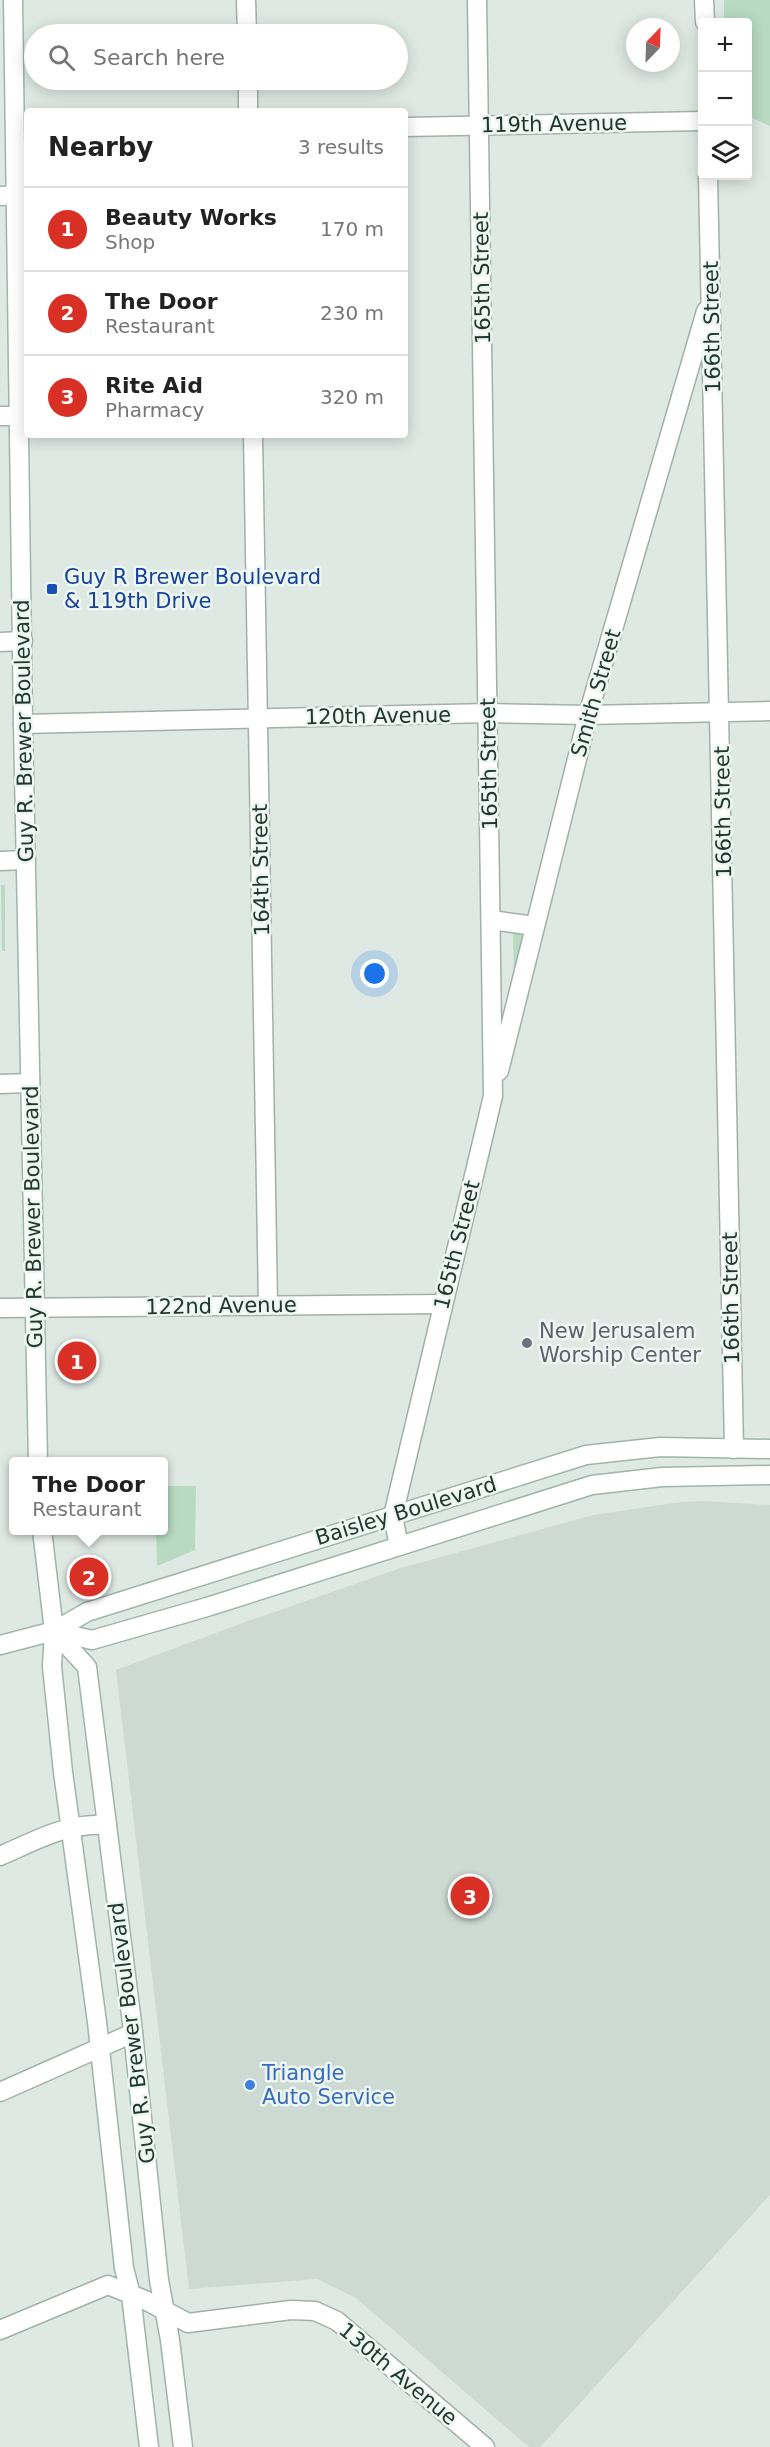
<!DOCTYPE html>
<html lang="en">
<head>
<meta charset="utf-8">
<style>
	body { margin:0; font-family:"DejaVu Sans",sans-serif; background:#f2f2f2; color:#222 }
	.controls { position:absolute; right:18px; top:18px; display:grid; overflow:hidden; border-radius:6px; box-shadow:0 3px 15px #0003 }
	.controls button { width:54px; height:54px; display:grid; place-items:center; padding:0; border:0; border-bottom:2px solid #e0e0e0; background:#fff; color:#222; font:30px sans-serif }
	.compass { position:absolute; left:626px; top:18px; width:54px; height:54px; border-radius:50%; background:#fff; box-shadow:0 3px 15px #0003; rotate:23deg }
	.you { position:absolute; left:375px; top:974px; width:21px; height:21px; margin:-15px; border:4px solid #fff; border-radius:50%; background:#1a73e8; box-shadow:0 0 0 9px #1a73e833 }
	.badge { display:grid; place-items:center; width:39px; height:39px; border-radius:50%; background:#d93025; color:#fff; font-size:20px; font-weight:700 }
	.pin { position:absolute; translate:-50% -50%; border:3px solid #fff; box-shadow:0 2px 6px #0006 }
	.popup { position:absolute; left:9px; top:1457px; width:159px; height:78px; box-sizing:border-box; display:grid; place-content:center; border-radius:6px; background:#fff; filter:drop-shadow(0 2px 4px #0005); font-size:20px; white-space:nowrap; color:#767676 }
	.popup b { font-size:22px; color:#222 }
	.popup::after { content:''; position:absolute; left:50%; top:100%; margin-left:-12px; border:12px solid transparent; border-top-color:#fff }
	.list { margin:0; padding:0; list-style:none }
	h2 { display:flex; justify-content:space-between; align-items:center; height:78px; margin:0; padding:0 24px; font-size:26px }
	h2 small { font-size:20px; font-weight:400; color:#767676 }
	.list li { display:grid; grid-template-columns:39px 1fr auto; gap:18px; align-items:center; box-sizing:border-box; height:84px; padding:0 24px; border-top:2px solid #e0e0e0 }
	.list b { display:block; font-size:22px; white-space:nowrap }
	.list p { margin:0; font-size:20px; white-space:nowrap; color:#767676 }
	.list em { font-size:20px; font-style:normal; color:#767676 }
	.icon { flex:none; width:33px; height:33px; fill:none; stroke:currentColor; stroke-width:2; stroke-linecap:round; stroke-linejoin:round }
	.map { position:relative; flex:none; width:770px; height:2447px; overflow:hidden }
	.search { position:absolute; background:#fff; box-shadow:0 3px 15px #0003; left:24px; top:24px; width:384px; height:66px; display:flex; align-items:center; gap:15px; box-sizing:border-box; padding:0 21px; border-radius:33px; color:#767676; font-size:22px }
	.panel { position:absolute; background:#fff; box-shadow:0 3px 15px #0003; left:24px; top:108px; width:384px; height:330px; border-radius:6px }
	.map>svg:first-child { display:block }
</style>
</head>
<body>
<div class="map">
<svg width="770" height="2447" viewBox="0 0 770 2447">
	<rect width="100%" height="100%" fill="#dee9e4"/>
	<polygon fill="#cdd9d3" points="704,1501 770,1505 770,2195 540,2447 529,2447 356,2298 317,2279 189,2289 116,1670 248,1621 401,1568 593,1515 681,1502"/>
	<g fill="#b8dac0">
		<polygon points="724,0 770,0 770,126 748,116 748,22 724,22"/>
		<polygon points="1,885 5,885 5,951 2,951"/>
		<polygon points="513,932 532,933 514,983"/>
		<polygon points="164,1486 196,1486 195,1550 157,1566 156,1531 164,1530"/>
	</g>
	<g fill="none" stroke-linecap="round" stroke-linejoin="round">
		<g stroke="#a1b0ab" stroke-width="21">
			<g id="minor">
				<polyline points="246,0 247,34"/>
				<polyline points="704,0 705,22"/>
				<polyline points="248,80 248,111"/>
				<polyline points="405,127 702,121"/>
				<polyline points="708,176 734,1449"/>
				<polyline points="0,196 16,195"/>
				<polyline points="0,416 20,416"/>
				<polyline points="253,435 268,1305"/>
				<polyline points="0,642 23,641"/>
				<polyline points="23,724 488,713 588,715 770,711"/>
				<polyline points="0,861 26,860"/>
				<polyline points="491,920 535,926"/>
				<polyline points="499,1071 588,715 706,311"/>
				<polyline points="0,1084 30,1083"/>
				<polyline points="0,1308 443,1304"/>
				<polyline points="399,1546 393,1516 493,1096 477,0"/>
				<path d="M 0,1856 C 37,1840 65,1823 107,1825"/>
				<polyline points="0,2092 133,2033"/>
				<polyline points="0,2330 108,2285 145,2300 188,2323 291,2310 315,2311 337,2321 485,2447"/>
			</g>
		</g>
		<g stroke="#9eb5ac" stroke-width="21">
			<g id="secondary">
				<polyline points="13,0 23,724 38,1462"/>
				<polyline points="42,1530 54,1631 52,1666 63,1772 97,2022 124,2268 131,2295 149,2447"/>
				<polyline points="54,1631 87,1667 132,2023 159,2280 170,2340 183,2447"/>
				<polyline points="54,1631 92,1640 207,1607 592,1485 662,1477 770,1475"/>
				<polyline points="0,1645 54,1631 87,1612 586,1455 660,1447 770,1449"/>
			</g>
		</g>
		<use href="#minor" stroke="#fff" stroke-width="18"/>
		<use href="#secondary" stroke="#fff" stroke-width="18"/>
	</g>
	<rect fill="#1a4fb4" stroke="#eef6f2" stroke-width="2" x="46" y="583" width="12" height="12" rx="3"/>
	<circle fill="#6b7280" stroke="#eef6f2" stroke-width="2" cx="527" cy="1343" r="6"/>
	<circle fill="#3f7fe0" stroke="#eef6f2" stroke-width="2" cx="250" cy="2085" r="6"/>
	<g text-anchor="middle" dominant-baseline="central" stroke-width="5" stroke-linejoin="round" paint-order="stroke">
		<g font-size="21" fill="#203831" stroke="#eef6f2">
			<text transform="translate(554 124) rotate(-1)">119th Avenue</text>
			<text transform="translate(482 278) rotate(-91)">165th Street</text>
			<text transform="translate(712 327) rotate(-91)">166th Street</text>
			<text transform="translate(596 693) rotate(-74)">Smith Street</text>
			<text transform="translate(378 716) rotate(-1)">120th Avenue</text>
			<text transform="translate(24 731) rotate(-91)">Guy R. Brewer Boulevard</text>
			<text transform="translate(489 764) rotate(-91)">165th Street</text>
			<text transform="translate(723 812) rotate(-91)">166th Street</text>
			<text transform="translate(261 870) rotate(-91)">164th Street</text>
			<text transform="translate(33 1217) rotate(-91)">Guy R. Brewer Boulevard</text>
			<text transform="translate(457 1245) rotate(-76)">165th Street</text>
			<text transform="translate(731 1298) rotate(-91)">166th Street</text>
			<text transform="translate(221 1306) rotate(-1)">122nd Avenue</text>
			<text transform="translate(406 1511) rotate(-17)">Baisley Boulevard</text>
			<text transform="translate(132 2033) rotate(-97)">Guy R. Brewer Boulevard</text>
			<text transform="translate(398 2374) rotate(40)">130th Avenue</text>
		</g>
		<g font-size="21" fill="#164399" stroke="#eef6f2" text-anchor="start">
			<text x="64" y="577">Guy R Brewer Boulevard<tspan x="64" dy="24">&amp; 119th Drive</tspan></text>
		</g>
		<g font-size="21" fill="#5b616d" stroke="#eef6f2" text-anchor="start">
			<text x="539" y="1331">New Jerusalem<tspan x="539" dy="24">Worship Center</tspan></text>
		</g>
		<g font-size="21" fill="#366cbe" stroke="#eef6f2" text-anchor="start">
			<text x="262" y="2073">Triangle<tspan x="262" dy="24">Auto Service</tspan></text>
		</g>
	</g>
</svg>
<div class="controls">
<button>+</button>
<button>−</button>
<button><svg class="icon" aria-label="layers" viewBox="0 0 24 24"><path d="M12 4l9 5-9 5-9-5zM3 14l9 5 9-5"/></svg></button>
</div>
<svg class="compass" viewBox="-18 -18 36 36"><path d="M0-13l5 13h-10z" fill="#e53935"/><path d="M0 13l5-13h-10z" fill="#767676"/></svg>
<div class="you"></div>
<div class="pin badge" style="left:77px;top:1361px">1</div>
<div class="pin badge" style="left:89px;top:1577px">2</div>
<div class="popup"><b>The Door</b>Restaurant</div>
<div class="pin badge" style="left:470px;top:1896px">3</div>
<div class="search"><svg class="icon" aria-label="search" viewBox="0 0 24 24"><circle cx="10" cy="10" r="6"/><path d="M15 15l6 6"/></svg>Search here</div>
<section class="panel">
<h2>Nearby<small>3 results</small></h2>
<ul class="list">
<li><span class="badge">1</span><div><b>Beauty Works</b><p>Shop</p></div><em>170 m</em></li>
<li><span class="badge">2</span><div><b>The Door</b><p>Restaurant</p></div><em>230 m</em></li>
<li><span class="badge">3</span><div><b>Rite Aid</b><p>Pharmacy</p></div><em>320 m</em></li>
</ul>
</section>
</div>
</body>
</html>
